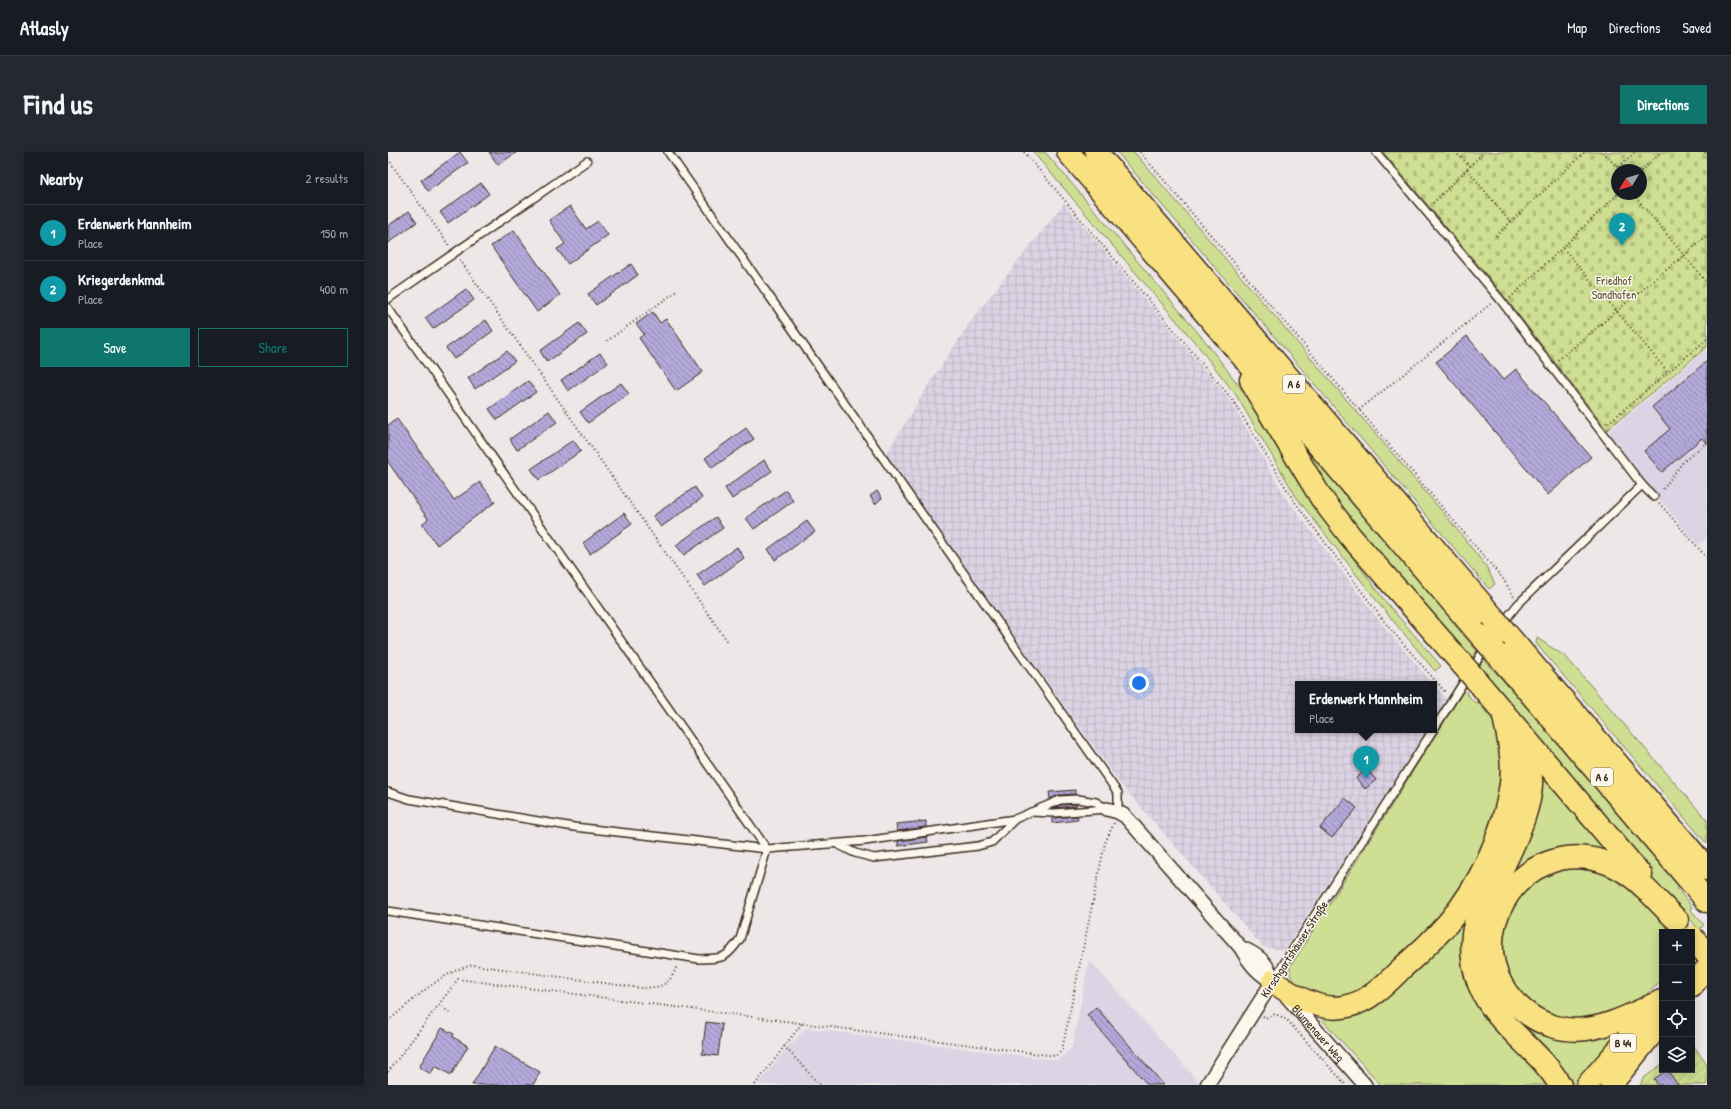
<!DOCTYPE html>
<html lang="en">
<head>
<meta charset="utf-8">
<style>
	body { margin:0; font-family:"Patrick Hand",sans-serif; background:#242831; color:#f1f3f6 }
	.controls { position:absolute; right:12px; bottom:12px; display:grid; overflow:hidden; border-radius:0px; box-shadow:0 2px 10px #0003 }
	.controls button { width:36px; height:36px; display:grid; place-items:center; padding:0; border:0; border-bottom:1px solid #363941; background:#171b24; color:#f1f3f6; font:20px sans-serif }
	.compass { position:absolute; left:1223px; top:12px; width:36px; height:36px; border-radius:50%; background:#171b24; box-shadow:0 2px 10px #0003; rotate:232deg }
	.you { position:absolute; left:751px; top:531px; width:14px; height:14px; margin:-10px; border:3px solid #fff; border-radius:50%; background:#1a73e8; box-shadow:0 0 0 6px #1a73e833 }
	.badge { display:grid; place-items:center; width:26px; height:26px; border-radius:50%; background:#0f766e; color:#fff; font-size:13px; font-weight:700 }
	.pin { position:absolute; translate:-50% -33px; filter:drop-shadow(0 1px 2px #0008) }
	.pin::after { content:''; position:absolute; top:21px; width:14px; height:12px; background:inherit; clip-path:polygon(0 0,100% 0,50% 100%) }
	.popup { position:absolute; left:907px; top:529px; width:142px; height:52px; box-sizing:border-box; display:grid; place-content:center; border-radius:0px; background:#171b24; filter:drop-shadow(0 1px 3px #0005); font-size:13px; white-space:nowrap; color:#9ea1a6 }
	.popup b { font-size:15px; color:#f1f3f6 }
	.popup::after { content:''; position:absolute; left:50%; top:100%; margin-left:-8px; border:8px solid transparent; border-top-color:#171b24 }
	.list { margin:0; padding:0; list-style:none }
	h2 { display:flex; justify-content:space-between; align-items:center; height:52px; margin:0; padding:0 16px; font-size:17px }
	h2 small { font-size:13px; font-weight:400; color:#9ea1a6 }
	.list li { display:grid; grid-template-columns:26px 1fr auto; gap:12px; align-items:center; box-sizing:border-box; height:56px; padding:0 16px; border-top:1px solid #363941 }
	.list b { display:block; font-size:15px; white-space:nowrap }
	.list p { margin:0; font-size:13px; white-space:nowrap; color:#9ea1a6 }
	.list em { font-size:13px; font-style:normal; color:#9ea1a6 }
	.actions { display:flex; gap:8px; padding:12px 16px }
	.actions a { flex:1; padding:9px 0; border:1px solid #0f766e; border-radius:0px; text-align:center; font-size:14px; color:#0f766e }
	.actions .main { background:#0f766e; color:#fff }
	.icon { flex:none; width:22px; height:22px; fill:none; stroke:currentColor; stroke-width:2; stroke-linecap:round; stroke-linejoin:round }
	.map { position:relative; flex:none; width:1319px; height:933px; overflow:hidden; border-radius:0px }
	header { display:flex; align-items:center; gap:24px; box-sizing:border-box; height:56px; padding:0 20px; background:#171b24; border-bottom:1px solid #363941 }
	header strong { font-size:19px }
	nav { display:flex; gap:22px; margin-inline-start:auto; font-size:14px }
	.intro { display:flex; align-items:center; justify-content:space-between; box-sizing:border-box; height:96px; padding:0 24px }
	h1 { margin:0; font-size:28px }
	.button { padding:10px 18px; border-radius:0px; background:#0f766e; color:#fff; font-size:14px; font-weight:700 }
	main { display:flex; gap:24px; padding:0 24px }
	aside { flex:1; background:#171b24; border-radius:0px; box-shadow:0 2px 10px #0003 }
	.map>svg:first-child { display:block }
</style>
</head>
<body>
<header>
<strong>Atlasly</strong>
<nav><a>Map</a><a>Directions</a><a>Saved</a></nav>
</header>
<div class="intro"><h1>Find us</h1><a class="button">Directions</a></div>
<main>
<aside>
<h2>Nearby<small>2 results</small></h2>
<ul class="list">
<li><span class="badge" style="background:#0f9aa8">1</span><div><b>Erdenwerk Mannheim</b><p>Place</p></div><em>150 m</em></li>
<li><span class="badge" style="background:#0f9aa8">2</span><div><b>Kriegerdenkmal</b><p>Place</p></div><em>400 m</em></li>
</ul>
<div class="actions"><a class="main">Save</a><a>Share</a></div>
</aside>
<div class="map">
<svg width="1319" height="933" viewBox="0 0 1319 933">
	<defs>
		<pattern id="industrial-grid" width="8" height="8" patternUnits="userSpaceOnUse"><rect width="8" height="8" fill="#dcd4e4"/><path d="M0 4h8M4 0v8" fill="none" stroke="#beb6c3"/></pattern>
		<pattern id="cemetery-stones" width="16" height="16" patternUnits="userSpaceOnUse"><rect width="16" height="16" fill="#cede92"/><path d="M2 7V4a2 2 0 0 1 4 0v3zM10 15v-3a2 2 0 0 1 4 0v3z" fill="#b2bf7d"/></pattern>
		<pattern id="garden-furrows" width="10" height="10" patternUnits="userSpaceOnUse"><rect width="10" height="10" fill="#cede92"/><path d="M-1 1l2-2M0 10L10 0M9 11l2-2" fill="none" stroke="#b2bf7d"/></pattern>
		<pattern id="building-back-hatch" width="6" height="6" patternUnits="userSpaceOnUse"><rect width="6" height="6" fill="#b3a9da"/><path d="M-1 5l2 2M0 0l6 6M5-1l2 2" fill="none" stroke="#938ab0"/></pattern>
	</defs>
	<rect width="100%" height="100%" fill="#ede7e8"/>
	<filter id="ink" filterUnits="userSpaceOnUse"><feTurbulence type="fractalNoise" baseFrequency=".025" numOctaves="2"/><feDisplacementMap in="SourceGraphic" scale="8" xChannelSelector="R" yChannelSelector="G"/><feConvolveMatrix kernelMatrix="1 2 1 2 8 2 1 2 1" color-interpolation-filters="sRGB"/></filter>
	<g filter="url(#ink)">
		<g fill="#dcd4e4">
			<polygon points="1319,197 1319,386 1310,393 1257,330 1220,280"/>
			<polygon points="701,808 810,929 808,933 370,933 396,899 418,876 669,908 684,896"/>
		</g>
		<g fill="url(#industrial-grid)">
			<polygon points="676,51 842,248 898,346 997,476 1045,532 910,532 910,578 1039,578 897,798 875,795 731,630 497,304 540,234 585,166"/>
			<polygon points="1046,533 1059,548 1046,568"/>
		</g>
		<g fill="#cede92" stroke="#848458">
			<polygon points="645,0 657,0 817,189 855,239 917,341 997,449 1053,514 1047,519 992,453 909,346 848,243 810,194"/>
			<polygon points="729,0 746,0 1059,365 1098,414 1107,432 1101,437"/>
			<polygon points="906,283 1066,470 1066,472 1089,499 1082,509 963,375"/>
			<polygon points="1149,486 1178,505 1319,668 1319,692 1151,495 1148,491"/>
			<polygon points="1095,507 1125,539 1290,734 1289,736 1304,755 1302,757 1316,773 1311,778 1300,765 1297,767 1099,535 1089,518"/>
			<path d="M 1076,538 L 1087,551 L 1089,549 L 1111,576 L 1118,636 L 1076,741 L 998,826 L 949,850 C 933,844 898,837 902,815 Z"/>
			<path d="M 1150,612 L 1235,712 C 1222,707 1209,702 1195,700 C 1177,699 1160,704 1145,713 C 1072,753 1089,865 1170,882 C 1190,887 1214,882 1232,874 C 1238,871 1243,866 1248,866 L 1190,933 L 1180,933 L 1177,926 L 1162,909 L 1111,855 L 1097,831 L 1092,808 L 1091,788 L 1095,765 L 1115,726 L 1148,649 L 1152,631 Z"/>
			<polygon points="1168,714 1226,722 1269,759 1286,780 1274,780 1274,828 1247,853 1222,868 1149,866 1111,815 1112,774 1132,740"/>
			<polygon points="1078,755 1078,793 1164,933 993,933 930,863 954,859"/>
		</g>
		<path fill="url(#cemetery-stones)" stroke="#848458" fill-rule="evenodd" d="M 995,0 L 1319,0 L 1319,195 L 1219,278 L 1113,140 ZM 1229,18 L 1253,18 L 1253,42 L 1229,42 Z"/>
		<polygon fill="url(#garden-furrows)" stroke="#848458" points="1304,891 1319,913 1319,933 1252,933 1256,926 1274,912 1274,918 1304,918"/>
		<g fill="url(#building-back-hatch)" stroke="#3b2a1e">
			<polygon points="72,0 80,11 40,39 33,28"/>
			<polygon points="101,0 129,0 110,13"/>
			<polygon points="93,31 101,42 60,71 52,60"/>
			<polygon points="182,54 198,77 210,69 220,83 180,112 169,97 177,92 161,68"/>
			<polygon points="21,59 29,70 0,91 0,74"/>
			<polygon points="126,78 172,143 149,160 103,94"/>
			<polygon points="243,112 250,123 208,153 200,142"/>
			<polygon points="78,137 86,148 45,177 37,166"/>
			<polygon points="265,160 272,171 278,167 315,220 288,239 251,186 256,182 248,172"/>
			<polygon points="98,168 105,179 66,207 58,196"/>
			<polygon points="191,171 199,182 159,210 152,199"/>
			<polygon points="1079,184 1115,228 1128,217 1203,305 1160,343 1048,210"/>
			<polygon points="119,199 127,209 87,237 80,226"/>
			<polygon points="212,201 220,211 180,239 173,228"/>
			<polygon points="1319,209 1319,292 1314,286 1274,320 1256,299 1282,277 1264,255"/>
			<polygon points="140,229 148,240 109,268 101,257"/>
			<polygon points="233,231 241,242 200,271 192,260"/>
			<polygon points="161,259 169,270 129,298 122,287"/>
			<polygon points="9,267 66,348 92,330 107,350 49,393 34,372 40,367 0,310 0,273"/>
			<polygon points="358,276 366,287 324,316 317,306"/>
			<polygon points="185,288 193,299 151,328 143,317"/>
			<polygon points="376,308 384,319 344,347 337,336"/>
			<polygon points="307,335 314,346 273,375 265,364"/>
			<polygon points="398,338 405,349 366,377 358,366"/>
			<polygon points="489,339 494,346 487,352 482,344"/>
			<polygon points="236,361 244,372 202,402 195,391"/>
			<polygon points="328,365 335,376 296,403 288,393"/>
			<polygon points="419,369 427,380 387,408 380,397"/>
			<polygon points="349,395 356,406 317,434 309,423"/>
			<polygon points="979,617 988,628 977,637 968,626"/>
			<polygon points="687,638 687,642 671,643 662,647 661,640"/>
			<polygon points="957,646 969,656 944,686 932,676"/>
			<polygon points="688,652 688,654 666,656 673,653"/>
			<polygon points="689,664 690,668 664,671 664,666"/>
			<polygon points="538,669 538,675 509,679 508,672"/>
			<polygon points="539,685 540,690 510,694 510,689"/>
			<polygon points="708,855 776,933 760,933 699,863"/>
			<polygon points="318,870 334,872 330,904 314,902"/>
			<polygon points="54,876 66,882 65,885 80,894 63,923 47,914 43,922 31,915"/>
			<polygon points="107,894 152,920 145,933 84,933"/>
			<polygon points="1279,918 1290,933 1270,933 1266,927"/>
		</g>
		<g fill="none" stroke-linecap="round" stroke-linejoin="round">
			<g stroke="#3b2a1e" stroke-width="10">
				<g id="lane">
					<polyline points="280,0 730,641 730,660"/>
					<polyline points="988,0 1111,146 1254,333 1266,345"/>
					<polyline points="0,147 199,9"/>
					<path d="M 0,156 L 379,697 L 352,787 C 337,808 335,806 311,807 L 0,759"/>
					<polyline points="1114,472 1130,452 1254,333"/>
					<polyline points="1046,577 1099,493"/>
					<polyline points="0,640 21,647 186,675 379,697 477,689 627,667 672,648 690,647 708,650 719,657"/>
					<polyline points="643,660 666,661 719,657"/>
					<polyline points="449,692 467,701 486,706 590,694 604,690 627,667"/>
					<polyline points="886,827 1045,578"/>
				</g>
			</g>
			<g stroke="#3b2a1e" stroke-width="16">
				<g id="street">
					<path id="s1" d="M 719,657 L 730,660 L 737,664 L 853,796 C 860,809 870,823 885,829 L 977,933"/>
					<path d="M 853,796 C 870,802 881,812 885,829"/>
					<polyline points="819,933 885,829"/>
				</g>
			</g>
			<g stroke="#3b2a1e" stroke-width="24">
				<g id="primary">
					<polyline points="1304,834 1319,816"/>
					<polyline points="1199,933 1272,849"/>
					<polyline points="1223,933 1274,870"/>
				</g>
			</g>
			<g stroke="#3b2a1e" stroke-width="25">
				<g id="highway">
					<polyline points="680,0 1093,484"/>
					<polyline points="708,0 1104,464"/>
					<polyline points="863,228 869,240 934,347 963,385 1075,513"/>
					<polyline points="1118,481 1319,717"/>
					<polyline points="1108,501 1319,749"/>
					<polyline points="1088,528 1253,723"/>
					<path d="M 1133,581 C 1138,598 1144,615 1143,632 C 1142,661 1120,705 1107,731 C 1100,745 1090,757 1087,772 C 1082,791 1084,814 1091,832 C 1107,874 1150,895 1172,933"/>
					<path d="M 885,829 C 904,844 935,861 960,854 C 982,849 999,831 1014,816 C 1030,802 1046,787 1060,771 C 1092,734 1116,681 1123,632 C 1126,607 1120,584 1115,560"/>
					<path d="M 1272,850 C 1248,860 1224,874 1198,877 C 1176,880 1153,873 1136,859 C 1061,798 1129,678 1219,711 C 1248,721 1267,748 1289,768"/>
				</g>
			</g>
			<g stroke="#3b2a1e" stroke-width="2" stroke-dasharray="1 3" stroke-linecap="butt">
				<polyline points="636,0 844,247 906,349 998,472 1058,541"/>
				<polyline points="752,0 1116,428 1126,445"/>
				<polyline points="1067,0 1082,14"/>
				<polyline points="1215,0 1232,18"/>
				<polyline points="1317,0 1319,2"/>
				<polyline points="0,7 62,95"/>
				<polyline points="1231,15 1247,0"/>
				<polyline points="1079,17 1122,70"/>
				<polyline points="1253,19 1273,0"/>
				<polyline points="1245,42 1319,131"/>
				<polyline points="1045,51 1096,0"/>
				<polyline points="1108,84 1197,0"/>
				<polyline points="1175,96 1280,220"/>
				<polyline points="72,108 340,490"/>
				<polyline points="1122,146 1230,42"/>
				<polyline points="219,189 290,138"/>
				<polyline points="1170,208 1319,84"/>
				<polyline points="971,258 1105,150"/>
				<polyline points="1218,270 1219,272 1319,187"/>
				<polyline points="1275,337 1295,310 1319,290"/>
				<polyline points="1271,351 1319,406"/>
				<polyline points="51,853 62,861"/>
				<polyline points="875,864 877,866 887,862 898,867 958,933"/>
				<path d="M 0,869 C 26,848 53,819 86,813 L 252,836 C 274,835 281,835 289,813"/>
				<polyline points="396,894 432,933"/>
				<polyline points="0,920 70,827 668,904 674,898 717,691 726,671"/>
				<polyline points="367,933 415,870"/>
			</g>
			<use href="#lane" stroke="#fbf7ec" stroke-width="7"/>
			<use href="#street" stroke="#fbf7ec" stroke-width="13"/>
			<use href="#primary" stroke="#f9e181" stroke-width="21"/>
			<use href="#highway" stroke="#f9e181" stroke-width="22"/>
			<g stroke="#3b2a1e" stroke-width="25" stroke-linecap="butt">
				<g id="highway-bridge">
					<polyline points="1104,464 1118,481"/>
					<polyline points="1093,484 1108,501"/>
					<polyline points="1075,513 1088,528"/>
					<polyline points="1304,785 1319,803"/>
				</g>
			</g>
			<use href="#highway-bridge" stroke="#f9e181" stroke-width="22"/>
		</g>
	</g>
	<g text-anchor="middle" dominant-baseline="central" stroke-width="3" stroke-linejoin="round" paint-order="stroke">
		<g fill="#fbf7ec" stroke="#75685c" stroke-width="1">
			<rect x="895" y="223" width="22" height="18" rx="3"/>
			<rect x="1203" y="616" width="22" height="18" rx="3"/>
			<rect x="1222" y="882" width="26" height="18" rx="3"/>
		</g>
		<g font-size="11" font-weight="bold" fill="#3b2a1e">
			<text x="906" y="232">A 6</text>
			<text x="1214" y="625">A 6</text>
			<text x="1235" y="891">B 44</text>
		</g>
		<g font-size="12" fill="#60573b" stroke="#fbf7ec">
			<text x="1226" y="128">Friedhof<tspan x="1226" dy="14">Sandhofen</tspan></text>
		</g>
		<g font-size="12" fill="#3b2a1e" stroke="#fbf7ec">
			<text transform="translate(906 797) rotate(-57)">Kirschgartshäuser Straße</text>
			<text stroke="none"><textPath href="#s1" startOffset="311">Blumenauer Weg</textPath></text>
		</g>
	</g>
</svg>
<div class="controls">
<button>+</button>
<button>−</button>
<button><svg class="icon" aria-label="locate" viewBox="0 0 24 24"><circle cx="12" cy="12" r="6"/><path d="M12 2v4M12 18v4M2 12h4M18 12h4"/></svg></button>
<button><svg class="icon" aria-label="layers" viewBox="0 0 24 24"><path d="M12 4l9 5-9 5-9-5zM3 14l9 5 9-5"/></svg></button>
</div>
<svg class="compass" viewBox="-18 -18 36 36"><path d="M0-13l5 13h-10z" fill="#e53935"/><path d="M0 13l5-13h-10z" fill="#9ea1a6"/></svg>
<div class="you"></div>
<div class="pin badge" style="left:978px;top:627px;background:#0f9aa8">1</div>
<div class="popup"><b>Erdenwerk Mannheim</b>Place</div>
<div class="pin badge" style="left:1234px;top:94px;background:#0f9aa8">2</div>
</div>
</main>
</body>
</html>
